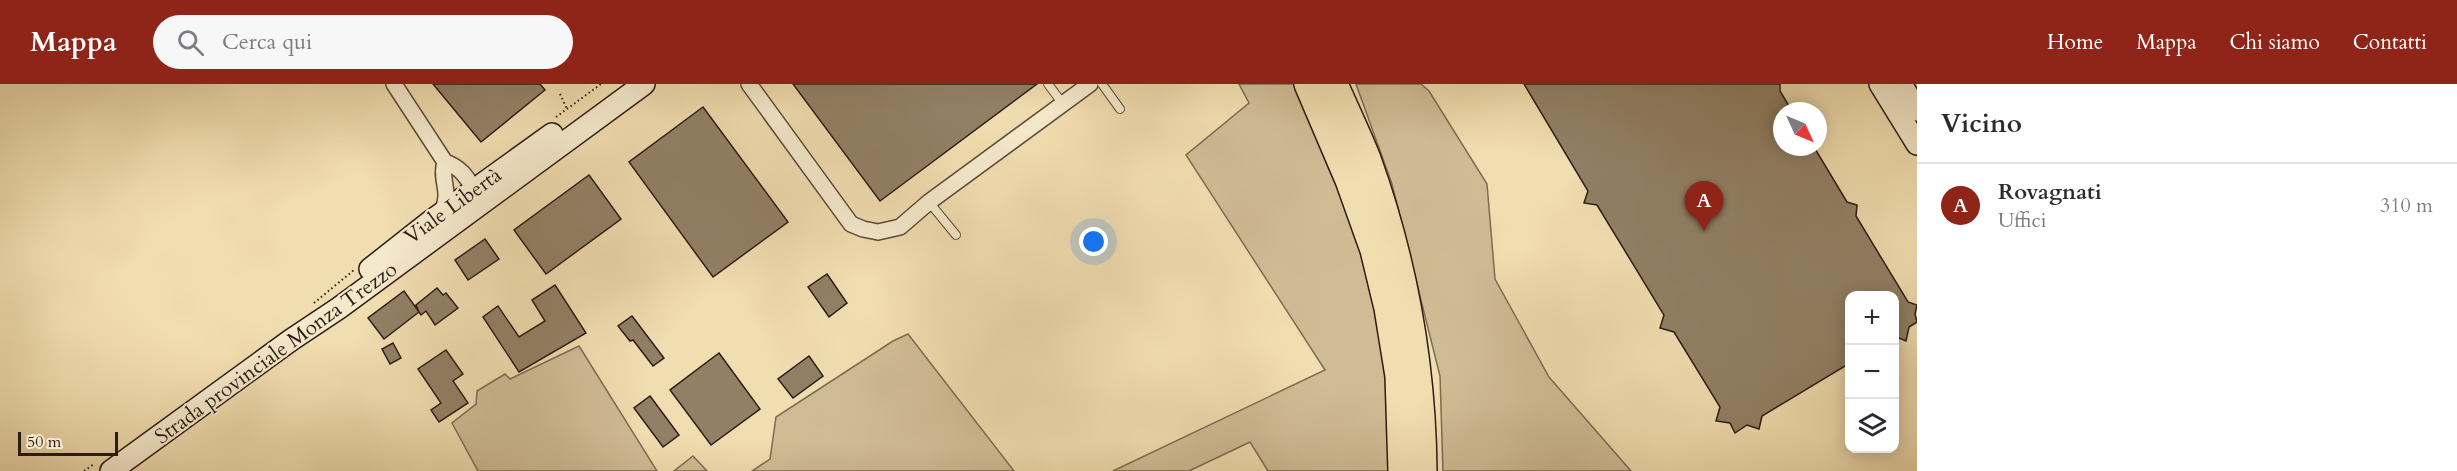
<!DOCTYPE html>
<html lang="it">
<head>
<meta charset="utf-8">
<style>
	body { margin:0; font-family:Cardo,serif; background:#f7f7f7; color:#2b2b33 }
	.controls { position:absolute; right:18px; bottom:18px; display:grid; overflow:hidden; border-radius:12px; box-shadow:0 3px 15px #0003 }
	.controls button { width:54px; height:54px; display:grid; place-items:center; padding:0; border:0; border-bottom:2px solid #e1e1e2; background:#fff; color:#2b2b33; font:30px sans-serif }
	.compass { position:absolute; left:1773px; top:18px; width:54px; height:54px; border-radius:50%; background:#fff; box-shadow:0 3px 15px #0003; rotate:134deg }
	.scale { position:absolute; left:18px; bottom:15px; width:100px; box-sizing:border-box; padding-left:6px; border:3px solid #2b1c14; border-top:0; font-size:16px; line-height:21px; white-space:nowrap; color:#2b1c14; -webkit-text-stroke:4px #f5e9cc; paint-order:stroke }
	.you { position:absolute; left:1094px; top:158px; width:21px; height:21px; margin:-15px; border:4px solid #fff; border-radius:50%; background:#1a73e8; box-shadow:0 0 0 9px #1a73e833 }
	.badge { display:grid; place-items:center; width:39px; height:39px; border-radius:50%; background:#8f2418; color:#fff; font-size:20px; font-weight:700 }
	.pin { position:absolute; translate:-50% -50px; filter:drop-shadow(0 2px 3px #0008) }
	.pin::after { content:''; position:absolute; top:32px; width:21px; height:18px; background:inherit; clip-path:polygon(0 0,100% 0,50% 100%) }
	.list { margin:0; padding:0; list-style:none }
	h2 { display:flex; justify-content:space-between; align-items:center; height:78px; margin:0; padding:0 24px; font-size:26px }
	h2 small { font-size:20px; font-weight:400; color:#7c7c81 }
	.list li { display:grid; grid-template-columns:39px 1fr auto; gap:18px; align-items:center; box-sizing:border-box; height:84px; padding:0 24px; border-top:2px solid #e1e1e2 }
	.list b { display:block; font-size:22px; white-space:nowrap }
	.list p { margin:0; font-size:20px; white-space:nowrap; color:#7c7c81 }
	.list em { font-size:20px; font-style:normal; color:#7c7c81 }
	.icon { flex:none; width:33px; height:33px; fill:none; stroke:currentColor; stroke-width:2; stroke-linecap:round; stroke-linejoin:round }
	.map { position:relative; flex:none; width:1917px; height:387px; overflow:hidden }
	header { display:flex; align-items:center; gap:36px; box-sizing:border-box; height:84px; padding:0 30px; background:#8f2418; color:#fff }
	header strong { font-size:28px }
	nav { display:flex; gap:33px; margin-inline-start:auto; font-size:21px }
	.search { width:420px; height:54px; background:#f7f7f7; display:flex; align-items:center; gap:15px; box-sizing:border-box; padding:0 21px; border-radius:33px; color:#7c7c81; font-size:22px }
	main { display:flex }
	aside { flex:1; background:#fff }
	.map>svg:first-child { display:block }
</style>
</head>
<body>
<header>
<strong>Mappa</strong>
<div class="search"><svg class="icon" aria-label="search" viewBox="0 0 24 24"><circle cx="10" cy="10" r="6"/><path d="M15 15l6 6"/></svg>Cerca qui</div>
<nav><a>Home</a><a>Mappa</a><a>Chi siamo</a><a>Contatti</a></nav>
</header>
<main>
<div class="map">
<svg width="1917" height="387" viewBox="0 0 1917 387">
	<rect width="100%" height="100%" fill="#f0ddb0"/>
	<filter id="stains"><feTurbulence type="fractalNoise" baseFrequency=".00333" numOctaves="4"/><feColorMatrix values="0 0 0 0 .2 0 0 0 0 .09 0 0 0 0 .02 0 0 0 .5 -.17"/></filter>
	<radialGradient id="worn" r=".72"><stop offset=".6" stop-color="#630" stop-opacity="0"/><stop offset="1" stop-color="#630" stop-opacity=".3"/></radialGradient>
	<g fill="#cfbc95" stroke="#7d6c54" stroke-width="1.5">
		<polygon points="1239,0 1297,0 1361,161 1380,238 1390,322 1389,387 1268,387 1250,358 1189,387 1113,387 1325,286 1186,71 1249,19"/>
		<polygon points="1356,0 1421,0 1429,7 1487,100 1495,195 1549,293 1631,387 1443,387 1440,292 1392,100"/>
		<polygon points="908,250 1014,387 752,387 770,375 776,333 893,257"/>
		<polygon points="579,262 657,387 478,387 452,339 476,320 477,307 505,290 510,295"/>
		<polygon points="693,372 707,387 674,387"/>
	</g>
	<g fill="#918065" stroke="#2b1c14" stroke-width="1.5">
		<polygon points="433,0 540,0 545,6 481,58"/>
		<polygon points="793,0 1037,0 880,117"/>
		<polygon points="1524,0 1780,0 1780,7 1792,27 1782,27 1782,63 1814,63 1847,118 1857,121 1856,132 1908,218 1917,221 1915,230 1917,238 1909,243 1906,257 1894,252 1894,212 1850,212 1850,279 1762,332 1759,345 1747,341 1735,349 1730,339 1716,337 1720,323 1674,248 1660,244 1664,231 1597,121 1584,119 1588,107"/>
		<polygon points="703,23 788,138 713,193 629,78"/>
		<polygon points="589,91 621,135 546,190 514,146"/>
		<polygon points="485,155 499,175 468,196 455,176"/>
		<polygon points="827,190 847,219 829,233 808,203"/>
		<polygon points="555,201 586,249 519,288 483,233 498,222 519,253 545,237 532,216"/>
		<polygon points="437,204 443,211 446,209 458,224 435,241 426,227 421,231 419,228 384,255 368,234 404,207 419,228 416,221"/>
		<polygon points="632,232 664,274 653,282 633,256 630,257 618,242"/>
		<polygon points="393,259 401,274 390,280 382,265"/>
		<polygon points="446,266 463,290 453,297 468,319 439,338 431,326 441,319 418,285"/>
		<polygon points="719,269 760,325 711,361 670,306"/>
		<polygon points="809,272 823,292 793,314 778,295"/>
		<polygon points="650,312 679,351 663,363 634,324"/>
	</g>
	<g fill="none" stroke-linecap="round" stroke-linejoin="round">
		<g stroke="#5c4c3b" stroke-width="10">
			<g id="lane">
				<polyline points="1048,0 1063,20"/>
				<polyline points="1102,0 1120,25"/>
				<polyline points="929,118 956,151"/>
			</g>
		</g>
		<g stroke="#5c4c3b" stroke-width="18">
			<g id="street">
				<polyline points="394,0 445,78"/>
				<polyline points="749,0 851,140 863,145 878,148 900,143 929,118 1090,0"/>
				<path d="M 445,78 C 460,83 466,92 474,105"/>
				<path d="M 441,129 C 453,108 439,97 445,78"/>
			</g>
		</g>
		<g stroke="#2b1c14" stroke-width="24">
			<g id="secondary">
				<polyline points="1880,0 1917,60"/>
				<polyline points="1901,0 1917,26"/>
				<polyline points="370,185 431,137 552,50"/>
				<polyline points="111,387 291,256 339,224 644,0"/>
			</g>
		</g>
		<g stroke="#2b1c14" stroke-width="30">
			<g id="highway">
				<polyline points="1308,0 1349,96 1374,166 1388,224 1399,292 1402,387"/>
				<path d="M 1334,0 C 1345,25 1357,50 1367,75 C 1403,175 1422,280 1423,387"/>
			</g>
		</g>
		<g stroke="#2b1c14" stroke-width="2" stroke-dasharray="1.5 3" stroke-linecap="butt">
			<polyline points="560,10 567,25"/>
			<polyline points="556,33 601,0"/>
			<polyline points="314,219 354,186"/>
			<polyline points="84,387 94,380"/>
		</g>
		<use href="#lane" stroke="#f5e9cc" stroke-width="8"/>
		<use href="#street" stroke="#f5e9cc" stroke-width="15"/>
		<use href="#secondary" stroke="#f5e9cc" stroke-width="21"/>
		<use href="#highway" stroke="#f0ddb0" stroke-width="27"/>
	</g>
	<g text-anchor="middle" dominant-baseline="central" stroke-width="4.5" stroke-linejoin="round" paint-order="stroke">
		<g font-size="21" fill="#2b1c14" stroke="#f5e9cc">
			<text transform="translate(453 122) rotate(-36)">Viale Libertà</text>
			<text transform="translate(276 269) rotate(-36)">Strada provinciale Monza Trezzo</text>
		</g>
	</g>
	<rect width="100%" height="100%" filter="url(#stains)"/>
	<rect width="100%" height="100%" fill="url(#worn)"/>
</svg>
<div class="controls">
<button>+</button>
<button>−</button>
<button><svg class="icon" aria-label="layers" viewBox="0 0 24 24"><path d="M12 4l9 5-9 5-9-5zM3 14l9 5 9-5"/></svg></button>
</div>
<svg class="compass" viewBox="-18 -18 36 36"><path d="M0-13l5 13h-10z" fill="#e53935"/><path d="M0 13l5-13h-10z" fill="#7c7c81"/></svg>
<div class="scale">50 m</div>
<div class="you"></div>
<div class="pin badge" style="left:1704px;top:147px">A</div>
</div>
<aside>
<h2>Vicino<small></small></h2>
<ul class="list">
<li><span class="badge">A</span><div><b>Rovagnati</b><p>Uffici</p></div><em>310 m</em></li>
</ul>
</aside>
</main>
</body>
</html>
